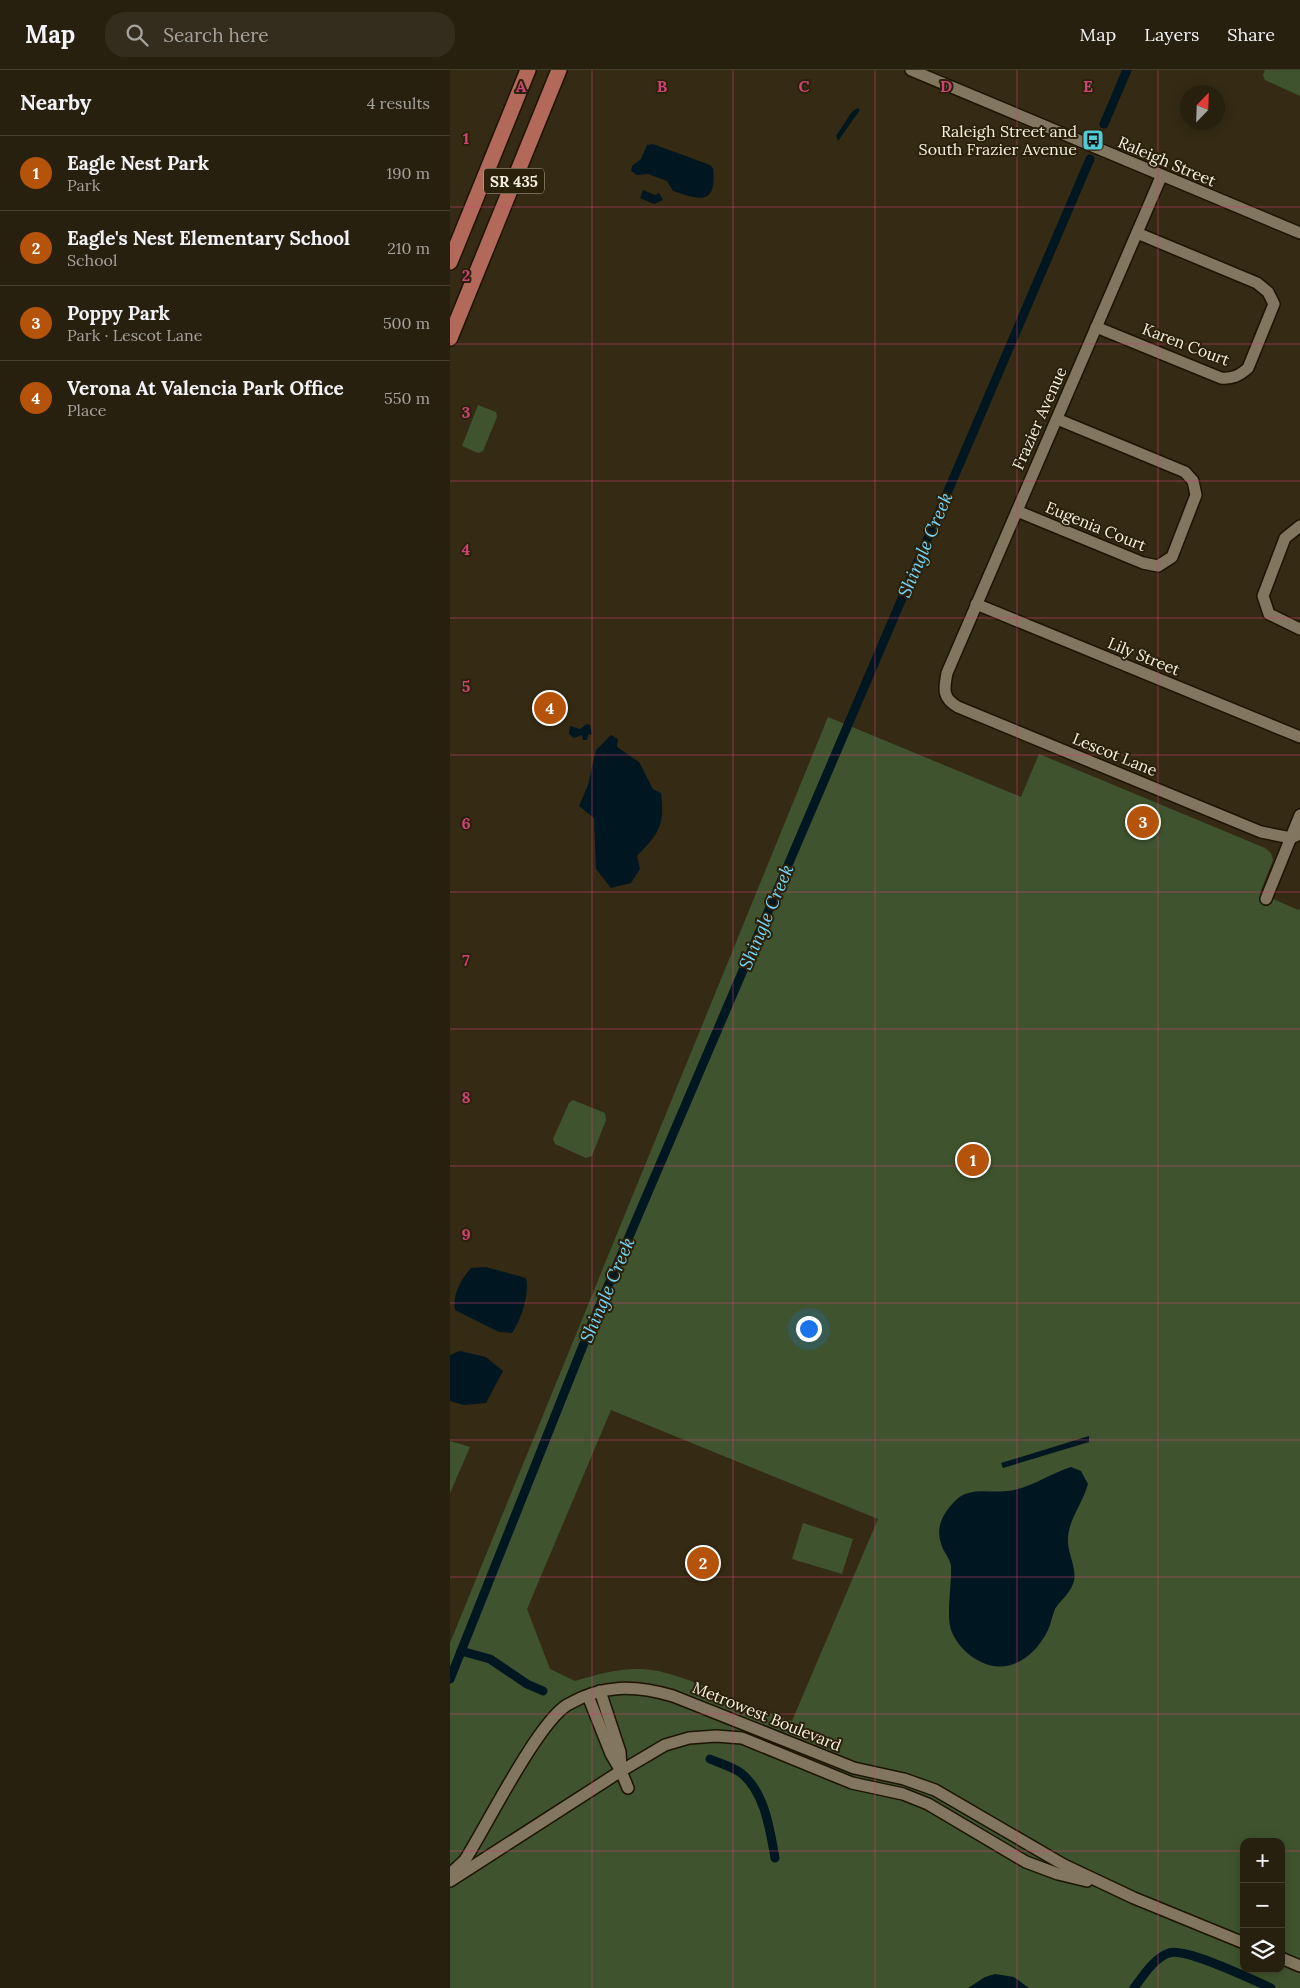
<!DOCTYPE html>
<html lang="en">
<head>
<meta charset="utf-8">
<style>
	body { margin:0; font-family:Lora,serif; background:#342d1d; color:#f1f3f6 }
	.controls { position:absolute; right:15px; bottom:15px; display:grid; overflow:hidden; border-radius:10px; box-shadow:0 2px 12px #0003 }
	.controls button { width:45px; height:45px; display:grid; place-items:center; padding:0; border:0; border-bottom:1px solid #443e2f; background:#28200f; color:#f1f3f6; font:25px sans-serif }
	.compass { position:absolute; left:730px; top:15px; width:45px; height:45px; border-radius:50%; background:#28200f; box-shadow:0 2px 12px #0003; rotate:23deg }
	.you { position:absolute; left:358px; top:1258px; width:18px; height:18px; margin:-12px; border:4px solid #fff; border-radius:50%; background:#1a73e8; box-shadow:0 0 0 8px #1a73e833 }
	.badge { display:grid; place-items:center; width:32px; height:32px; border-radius:50%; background:#b45309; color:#fff; font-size:16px; font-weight:700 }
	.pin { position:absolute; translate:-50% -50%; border:2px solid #fff; box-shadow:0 1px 5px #0006 }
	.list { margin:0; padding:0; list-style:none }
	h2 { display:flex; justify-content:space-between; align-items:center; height:65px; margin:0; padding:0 20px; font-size:21px }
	h2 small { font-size:16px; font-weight:400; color:#a5a39e }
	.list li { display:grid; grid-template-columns:32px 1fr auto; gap:15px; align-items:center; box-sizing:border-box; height:75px; padding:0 20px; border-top:1px solid #443e2f }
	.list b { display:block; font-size:19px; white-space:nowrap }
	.list p { margin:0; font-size:16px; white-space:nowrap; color:#a5a39e }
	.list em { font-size:16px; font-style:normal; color:#a5a39e }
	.icon { flex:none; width:28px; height:28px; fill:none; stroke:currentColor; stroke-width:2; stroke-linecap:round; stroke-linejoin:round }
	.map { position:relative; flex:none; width:850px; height:1918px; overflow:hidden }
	header { display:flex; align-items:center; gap:30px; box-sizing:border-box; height:70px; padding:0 25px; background:#28200f; border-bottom:1px solid #443e2f }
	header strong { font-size:24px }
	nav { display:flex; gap:28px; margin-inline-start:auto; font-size:18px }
	.search { width:350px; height:45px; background:#342d1d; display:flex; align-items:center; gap:12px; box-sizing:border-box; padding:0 18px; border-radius:20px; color:#a5a39e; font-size:19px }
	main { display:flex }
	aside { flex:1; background:#28200f }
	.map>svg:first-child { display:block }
</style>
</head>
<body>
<header>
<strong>Map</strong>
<div class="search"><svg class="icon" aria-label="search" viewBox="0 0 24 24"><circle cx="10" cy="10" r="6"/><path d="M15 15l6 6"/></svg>Search here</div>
<nav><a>Map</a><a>Layers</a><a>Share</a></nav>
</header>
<main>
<aside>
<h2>Nearby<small>4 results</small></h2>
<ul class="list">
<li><span class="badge">1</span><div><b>Eagle Nest Park</b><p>Park</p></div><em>190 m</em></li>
<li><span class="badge">2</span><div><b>Eagle's Nest Elementary School</b><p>School</p></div><em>210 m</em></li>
<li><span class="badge">3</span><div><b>Poppy Park</b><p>Park · Lescot Lane</p></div><em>500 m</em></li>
<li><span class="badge">4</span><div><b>Verona At Valencia Park Office</b><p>Place</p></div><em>550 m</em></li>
</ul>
</aside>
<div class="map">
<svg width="850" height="1918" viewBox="0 0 850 1918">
	<rect width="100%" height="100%" fill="#352b14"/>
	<g fill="#3f542e" fill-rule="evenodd">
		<polygon points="815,0 850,0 850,26 815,10 813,5"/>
		<polygon points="28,335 46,342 47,347 33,381 28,383 12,376"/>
		<path d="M 378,647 L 571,727 L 589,684 L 815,778 L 821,783 L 823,790 L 810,823 L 848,840 L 850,839 L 850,1918 L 0,1918 L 0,1573 ZM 161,1340 L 428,1449 L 342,1651 C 297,1638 253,1611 208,1601 C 180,1595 151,1603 125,1611 L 100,1599 L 77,1539 ZM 794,1772 L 831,1772 L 831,1899 L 794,1899 Z"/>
		<polygon points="123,1030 155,1043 156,1050 142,1086 136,1088 105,1074 103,1069 119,1033"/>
		<polygon points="0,1371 20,1377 0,1423"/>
		<polygon points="353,1453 403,1469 392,1504 342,1489"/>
	</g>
	<g fill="#001721">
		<polygon points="407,38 410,40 388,71 386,66 401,43"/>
		<path d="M 203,74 L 260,95 L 263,98 C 267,136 250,130 223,121 L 217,111 L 198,104 L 187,105 L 181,101 L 182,96 L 191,89 L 197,75 Z"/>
		<polygon points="193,120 205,125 209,123 213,130 204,134 190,128"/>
		<polygon points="137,654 140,655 142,664 138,665 137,670 133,670 132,665 124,668 119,664 120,656 130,659"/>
		<path d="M 161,665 L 168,669 L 167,677 L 189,692 L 203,719 L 211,723 C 215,756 209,763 187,786 L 190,799 L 181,813 L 161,818 L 146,799 L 144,748 L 129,736 L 138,715 L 146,680 Z"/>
		<path d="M 36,1197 L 76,1208 C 80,1223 71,1250 62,1263 L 49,1262 L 5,1240 C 2,1225 11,1209 21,1198 Z"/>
		<polygon points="10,1281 36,1287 53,1301 36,1333 14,1335 0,1331 0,1285"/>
		<polygon points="639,1366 639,1372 553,1398 551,1393"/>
		<path d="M 621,1397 L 631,1401 L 638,1414 C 632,1436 617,1450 618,1473 C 619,1486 628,1502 623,1514 C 620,1523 610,1531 605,1539 C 602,1546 601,1554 598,1560 C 586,1585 560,1606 531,1592 C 517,1585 507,1575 501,1560 C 496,1544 502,1514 501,1496 C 500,1490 496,1484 493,1479 C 485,1460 490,1447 504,1432 C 517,1416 540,1423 558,1421 C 581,1418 599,1404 621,1397 Z"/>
		<polygon points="545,1904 564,1907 579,1918 518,1918 535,1907"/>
	</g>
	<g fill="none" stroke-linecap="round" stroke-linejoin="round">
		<g stroke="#001721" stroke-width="9">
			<polyline points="654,54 677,0"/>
			<polyline points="11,1581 40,1589 77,1614 93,1621"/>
			<polyline points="0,1609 140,1258 640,89"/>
			<path d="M 260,1689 C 269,1693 283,1697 291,1703 C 315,1722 320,1760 325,1788"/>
			<path d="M 684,1918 C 693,1906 704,1888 719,1883 C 735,1877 803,1910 821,1918"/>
		</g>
		<g stroke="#1c1300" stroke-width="14">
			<g id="minor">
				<polyline points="461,0 850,163"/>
				<path d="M 711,107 L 497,603 C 494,619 492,628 508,637 L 811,762 L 841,768 L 850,764"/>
				<path d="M 646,257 L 771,308 C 782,309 789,306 798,298 L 824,234 L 818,222 L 807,213 L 687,163"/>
				<polyline points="567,441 693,493 708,496 722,487 746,425 743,411 735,402 607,349"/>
				<polyline points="850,456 835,468 813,526 819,544 850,559"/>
				<polyline points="526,534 850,667"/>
				<polyline points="816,829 850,745"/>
				<polyline points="150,1621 170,1682 171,1699"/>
				<polyline points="138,1626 161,1684 171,1701 178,1718"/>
				<path d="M 0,1804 L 15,1790 C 37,1755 87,1654 117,1635 C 153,1614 185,1615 223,1626 L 404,1698 L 454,1709 L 485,1720 L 614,1795 L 684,1828 L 794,1873"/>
				<polyline points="0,1811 171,1701 215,1675 239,1668 266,1666 292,1668 402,1713 453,1724 478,1734 576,1792 608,1804 637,1811"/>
				<polyline points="831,1888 850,1896"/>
			</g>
		</g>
		<g stroke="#1c1300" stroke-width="18">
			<g id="major">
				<polyline points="0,192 78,0"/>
				<polyline points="0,268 109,0"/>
			</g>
		</g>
		<use href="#minor" stroke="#82765e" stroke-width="11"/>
		<use href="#major" stroke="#b3695a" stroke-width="15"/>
	</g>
	<path fill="none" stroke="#cc4376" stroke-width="1" stroke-opacity="0.55" d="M 142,0 L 142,1918M 283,0 L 283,1918M 425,0 L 425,1918M 567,0 L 567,1918M 708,0 L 708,1918M 0,137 L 850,137M 0,274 L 850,274M 0,411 L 850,411M 0,548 L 850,548M 0,685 L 850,685M 0,822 L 850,822M 0,959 L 850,959M 0,1096 L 850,1096M 0,1233 L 850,1233M 0,1370 L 850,1370M 0,1507 L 850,1507M 0,1644 L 850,1644M 0,1781 L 794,1781M 831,1781 L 850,1781"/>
	<defs>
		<g id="bus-square" transform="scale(1.125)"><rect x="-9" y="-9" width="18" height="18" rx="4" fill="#52cbd7" stroke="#2b210a"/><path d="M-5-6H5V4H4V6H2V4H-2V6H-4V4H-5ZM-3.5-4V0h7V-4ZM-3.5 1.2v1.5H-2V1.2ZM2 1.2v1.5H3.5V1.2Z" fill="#111"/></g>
	</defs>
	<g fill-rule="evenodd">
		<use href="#bus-square" x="643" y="70"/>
	</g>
	<g text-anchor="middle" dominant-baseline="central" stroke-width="4" stroke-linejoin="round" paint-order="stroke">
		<rect fill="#2b210a" stroke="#b8b1a0" stroke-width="1" x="34" y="98.5" width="60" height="25" rx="4"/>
		<g font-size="15" font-weight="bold" fill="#f5efe1">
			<text x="64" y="111">SR 435</text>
		</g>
		<g font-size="16" fill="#f5efe1" stroke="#2b210a" text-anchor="end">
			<text x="627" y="61">Raleigh Street and<tspan x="627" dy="18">South Frazier Avenue</tspan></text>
		</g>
		<g font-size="16" fill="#f5efe1" stroke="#2b210a">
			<text transform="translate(717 91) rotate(23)">Raleigh Street</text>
			<text transform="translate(736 274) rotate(21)">Karen Court</text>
			<text transform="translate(589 348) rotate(-66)">Frazier Avenue</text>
			<text transform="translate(646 456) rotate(22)">Eugenia Court</text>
			<text transform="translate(694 586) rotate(22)">Lily Street</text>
			<text transform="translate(665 684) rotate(22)">Lescot Lane</text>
			<text transform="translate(317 1646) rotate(22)">Metrowest Boulevard</text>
		</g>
		<g font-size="18" font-style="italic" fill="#76d5f9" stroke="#2b210a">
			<text transform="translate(475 475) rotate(-67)">Shingle Creek</text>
			<text transform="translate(316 847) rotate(-67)">Shingle Creek</text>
			<text transform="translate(157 1220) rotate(-67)">Shingle Creek</text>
		</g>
	</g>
	<g font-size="16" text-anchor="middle" font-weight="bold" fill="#cc4376" stroke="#2b210a" stroke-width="4" stroke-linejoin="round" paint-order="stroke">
		<text x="71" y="22">A</text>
		<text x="212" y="22">B</text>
		<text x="354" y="22">C</text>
		<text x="496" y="22">D</text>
		<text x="638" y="22">E</text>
		<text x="16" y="74">1</text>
		<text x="16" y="211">2</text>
		<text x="16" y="348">3</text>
		<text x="16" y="485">4</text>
		<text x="16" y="622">5</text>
		<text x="16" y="759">6</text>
		<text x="16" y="896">7</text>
		<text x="16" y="1033">8</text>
		<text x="16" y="1170">9</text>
	</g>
</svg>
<div class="controls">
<button>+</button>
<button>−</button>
<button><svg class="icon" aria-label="layers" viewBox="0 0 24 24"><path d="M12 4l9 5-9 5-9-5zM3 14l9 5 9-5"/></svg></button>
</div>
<svg class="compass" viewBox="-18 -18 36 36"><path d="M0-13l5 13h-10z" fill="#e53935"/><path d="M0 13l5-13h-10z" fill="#a5a39e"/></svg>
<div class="you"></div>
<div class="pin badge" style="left:523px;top:1090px">1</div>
<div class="pin badge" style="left:253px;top:1493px">2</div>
<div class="pin badge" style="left:693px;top:752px">3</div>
<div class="pin badge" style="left:100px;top:638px">4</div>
</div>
</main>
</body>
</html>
